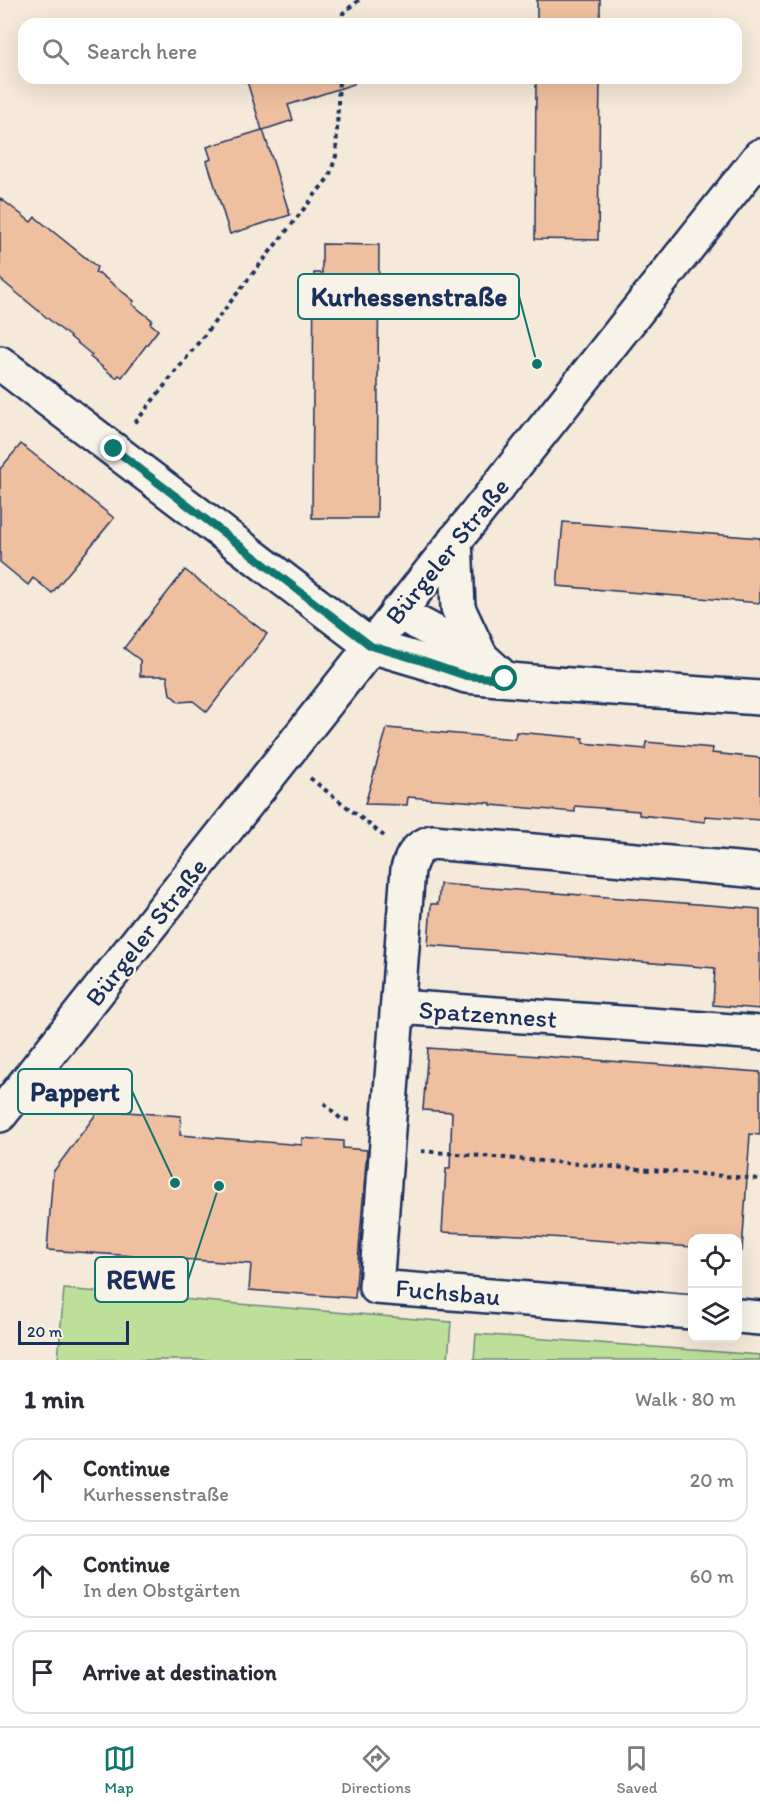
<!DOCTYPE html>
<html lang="en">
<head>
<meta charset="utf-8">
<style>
	body { margin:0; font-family:Itim,sans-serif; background:#f2f2f3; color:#2b2b33 }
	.controls { position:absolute; right:18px; bottom:18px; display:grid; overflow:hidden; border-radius:12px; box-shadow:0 6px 24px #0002 }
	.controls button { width:54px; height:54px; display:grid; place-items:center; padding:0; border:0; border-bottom:2px solid #e1e1e2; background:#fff; color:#2b2b33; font:30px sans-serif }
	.scale { position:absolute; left:18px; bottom:15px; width:111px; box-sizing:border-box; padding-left:6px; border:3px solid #1b2f5e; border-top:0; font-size:16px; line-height:21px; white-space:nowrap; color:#1b2f5e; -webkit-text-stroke:4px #f7f3e8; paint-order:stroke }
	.stop { position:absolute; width:18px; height:18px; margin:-14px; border:4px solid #0f766e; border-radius:50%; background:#fff }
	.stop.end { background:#0f766e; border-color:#fff; box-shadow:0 2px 6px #0008 }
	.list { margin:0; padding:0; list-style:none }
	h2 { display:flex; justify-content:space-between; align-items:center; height:78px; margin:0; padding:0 24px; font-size:26px }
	h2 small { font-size:20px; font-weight:400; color:#7c7c81 }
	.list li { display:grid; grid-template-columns:39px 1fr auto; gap:18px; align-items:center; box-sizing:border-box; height:84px; margin:0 12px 12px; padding:0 12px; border:2px solid #e1e1e2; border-radius:18px }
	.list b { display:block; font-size:22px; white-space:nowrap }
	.list p { margin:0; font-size:20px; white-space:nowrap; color:#7c7c81 }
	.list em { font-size:20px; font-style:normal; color:#7c7c81 }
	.icon { flex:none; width:33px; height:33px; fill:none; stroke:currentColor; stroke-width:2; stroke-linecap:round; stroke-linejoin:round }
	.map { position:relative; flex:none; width:760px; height:1360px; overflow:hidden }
	.search { position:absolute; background:#fff; box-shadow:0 6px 24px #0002; left:18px; right:18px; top:18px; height:66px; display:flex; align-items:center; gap:15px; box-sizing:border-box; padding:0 21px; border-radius:18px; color:#7c7c81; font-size:22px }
	.sheet { height:366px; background:#fff }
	nav { display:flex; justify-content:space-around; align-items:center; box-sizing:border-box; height:84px; border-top:2px solid #e1e1e2; background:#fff; font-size:16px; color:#7c7c81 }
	nav a { display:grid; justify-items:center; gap:3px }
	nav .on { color:#0f766e }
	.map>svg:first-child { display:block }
</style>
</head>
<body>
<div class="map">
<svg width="760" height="1360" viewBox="0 0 760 1360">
	<rect width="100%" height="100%" fill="#f5e9d9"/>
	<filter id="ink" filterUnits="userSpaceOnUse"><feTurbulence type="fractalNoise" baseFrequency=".0167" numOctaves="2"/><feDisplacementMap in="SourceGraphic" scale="12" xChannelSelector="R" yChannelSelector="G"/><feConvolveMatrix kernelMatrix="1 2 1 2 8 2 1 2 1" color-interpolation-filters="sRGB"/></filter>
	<g filter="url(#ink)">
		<g fill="#bcdf99" stroke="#6c877c" stroke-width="1.5">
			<polygon points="64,1289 451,1322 448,1360 58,1360"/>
			<polygon points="476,1334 760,1355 760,1360 474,1360"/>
		</g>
		<g fill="#efc09f" stroke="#1b2f5e" stroke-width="1.5">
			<rect x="537" y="0" width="63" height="24"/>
			<polygon points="246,78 353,78 354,84 288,105 293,120 263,130 290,215 230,234 207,161 211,159 207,147 262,130"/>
			<polygon points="536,78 600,78 598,240 535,239"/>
			<polygon points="0,198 31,222 35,217 97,267 95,273 99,273 134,301 132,304 152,320 150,323 158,330 122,377 119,375 116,378 90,357 92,355 0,279"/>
			<polygon points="322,244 379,245 377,518 312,518 314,273 322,273"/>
			<polygon points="21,444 114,518 52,593 33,578 28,585 0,562 0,469"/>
			<polygon points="563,522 760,538 760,603 557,586"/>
			<polygon points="185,570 267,634 207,712 193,701 179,702 170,694 167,676 140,676 140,660 124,648"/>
			<polygon points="387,728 515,739 516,732 583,738 583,743 645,749 646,742 713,748 712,753 760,758 760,820 705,816 705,822 639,815 639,811 575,806 575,812 491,805 491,803 408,797 407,805 365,804"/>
			<polygon points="440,884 760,909 760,1009 713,1005 715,968 428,945 431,904 438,904"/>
			<polygon points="428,1048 760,1072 760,1135 750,1134 742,1251 738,1250 738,1239 693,1239 693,1247 521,1235 442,1232 446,1169 450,1169 452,1112 423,1110"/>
			<polygon points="99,1110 181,1116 180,1135 302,1145 302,1138 343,1141 343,1148 367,1150 355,1298 249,1290 251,1264 47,1250 53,1172"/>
		</g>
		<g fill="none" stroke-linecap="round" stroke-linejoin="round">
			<g stroke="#1b2f5e" stroke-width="38">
				<g id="minor">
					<polyline points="0,363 371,646 422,661 466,676 555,684 760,698"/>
					<polyline points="455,540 458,608 481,657"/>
					<polyline points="397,612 481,657 505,679"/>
					<polyline points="398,1007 760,1033"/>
					<path d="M 692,1312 L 376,1287 L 408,869 C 412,855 417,847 432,842 L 760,871"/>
					<polyline points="738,1316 760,1318"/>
				</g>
			</g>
			<g stroke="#1b2f5e" stroke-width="38">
				<polyline id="tertiary" points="0,1115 760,156"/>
			</g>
			<g stroke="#1b2f5e" stroke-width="4" stroke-dasharray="4.5 4.5" stroke-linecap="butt">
				<polyline points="342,24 343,13 359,0"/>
				<polyline points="135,423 329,177 336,156 339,78"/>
				<polyline points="310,778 384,836"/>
				<polyline points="324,1103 341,1119 353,1120"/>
				<polyline points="421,1151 760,1179"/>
			</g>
			<use href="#minor" stroke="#f7f3e8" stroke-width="33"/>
			<use href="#tertiary" stroke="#f7f3e8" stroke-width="33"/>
		</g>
	</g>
	<g fill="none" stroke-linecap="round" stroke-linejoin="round" filter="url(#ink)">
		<polyline stroke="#0f766e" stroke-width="8" points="114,449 371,646 422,661 466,676 505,679"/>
	</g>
	<g text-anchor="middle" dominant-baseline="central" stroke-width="5" stroke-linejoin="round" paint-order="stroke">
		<g font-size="26" fill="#1b2f5e" stroke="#f7f3e8">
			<text transform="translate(447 551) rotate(-51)">Bürgeler Straße</text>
			<text transform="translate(146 932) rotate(-52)">Bürgeler Straße</text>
			<text transform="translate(488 1014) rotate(4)">Spatzennest</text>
			<text transform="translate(448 1292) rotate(5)">Fuchsbau</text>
		</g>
	</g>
	<path fill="none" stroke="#0f766e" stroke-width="2" d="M537 364L519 296M175 1183L132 1091M219 1186L188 1280"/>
	<g fill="#0f766e" stroke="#f7f3e8" stroke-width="2">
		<circle cx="537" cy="364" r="6"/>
		<circle cx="175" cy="1183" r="6"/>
		<circle cx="219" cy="1186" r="6"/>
	</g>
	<g fill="#f7f3e8" stroke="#0f766e" stroke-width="2">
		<rect x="298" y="274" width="221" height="45" rx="6"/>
		<rect x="18" y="1069" width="114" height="45" rx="6"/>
		<rect x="95" y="1257" width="93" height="45" rx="6"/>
	</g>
	<g font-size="27" text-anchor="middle" font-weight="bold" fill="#1b2f5e">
		<text x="409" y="306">Kurhessenstraße</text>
		<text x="75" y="1101">Pappert</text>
		<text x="141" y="1289">REWE</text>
	</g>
</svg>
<div class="controls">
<button><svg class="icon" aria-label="locate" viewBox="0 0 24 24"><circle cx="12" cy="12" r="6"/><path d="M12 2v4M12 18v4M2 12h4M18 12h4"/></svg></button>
<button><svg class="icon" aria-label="layers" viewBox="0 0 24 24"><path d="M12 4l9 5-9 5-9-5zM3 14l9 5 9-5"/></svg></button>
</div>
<div class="scale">20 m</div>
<div class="stop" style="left:505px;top:679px"></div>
<div class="stop end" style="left:114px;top:449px"></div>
<div class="search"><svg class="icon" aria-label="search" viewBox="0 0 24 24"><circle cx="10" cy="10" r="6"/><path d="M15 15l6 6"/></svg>Search here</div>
</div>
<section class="sheet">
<h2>1 min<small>Walk · 80 m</small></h2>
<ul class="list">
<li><svg class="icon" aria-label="ahead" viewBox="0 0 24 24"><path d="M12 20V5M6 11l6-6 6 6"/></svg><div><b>Continue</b><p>Kurhessenstraße</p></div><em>20 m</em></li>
<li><svg class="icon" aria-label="ahead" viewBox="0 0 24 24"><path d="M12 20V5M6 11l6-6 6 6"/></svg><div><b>Continue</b><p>In den Obstgärten</p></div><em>60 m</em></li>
<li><svg class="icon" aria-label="arrive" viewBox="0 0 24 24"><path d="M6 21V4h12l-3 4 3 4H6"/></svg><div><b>Arrive at destination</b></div></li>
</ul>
</section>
<nav>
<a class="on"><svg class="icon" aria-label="map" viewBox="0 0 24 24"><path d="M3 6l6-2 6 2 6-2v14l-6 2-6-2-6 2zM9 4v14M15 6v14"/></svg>Map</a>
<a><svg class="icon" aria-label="directions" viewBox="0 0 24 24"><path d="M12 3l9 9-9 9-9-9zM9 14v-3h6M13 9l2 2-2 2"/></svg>Directions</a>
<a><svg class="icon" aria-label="saved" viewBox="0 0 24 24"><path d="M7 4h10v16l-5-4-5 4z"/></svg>Saved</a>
</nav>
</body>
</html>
